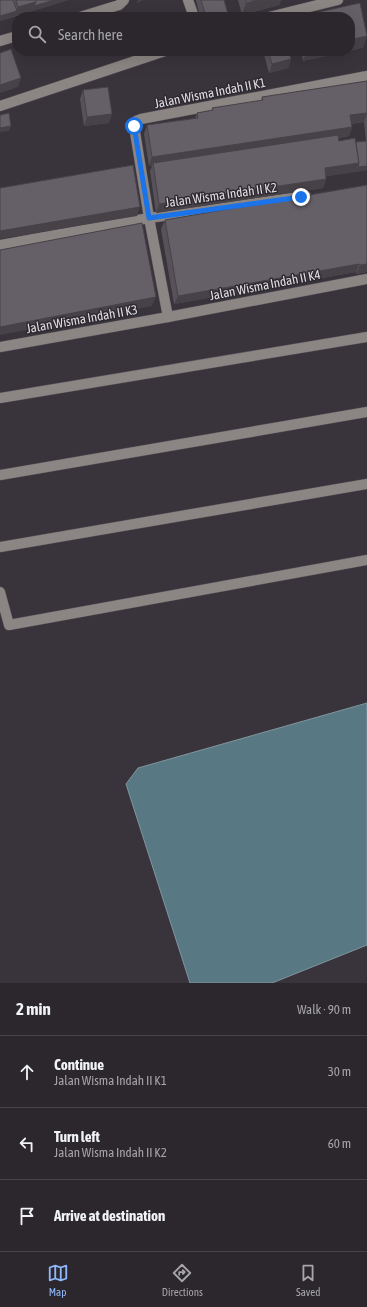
<!DOCTYPE html>
<html lang="en">
<head>
<meta charset="utf-8">
<style>
	body { margin:0; font-family:"Asap Condensed",sans-serif; background:#373338; color:#f1f3f6 }
	.stop { position:absolute; width:12px; height:12px; margin:-9px; border:3px solid #1a73e8; border-radius:50%; background:#fff }
	.stop.end { background:#1a73e8; border-color:#fff; box-shadow:0 1px 4px #0008 }
	.list { margin:0; padding:0; list-style:none }
	h2 { display:flex; justify-content:space-between; align-items:center; height:52px; margin:0; padding:0 16px; font-size:17px }
	h2 small { font-size:13px; font-weight:400; color:#a6a5a9 }
	.list li { display:grid; grid-template-columns:26px 1fr auto; gap:12px; align-items:center; box-sizing:border-box; height:72px; padding:0 16px; border-top:1px solid #474448 }
	.list b { display:block; font-size:15px; white-space:nowrap }
	.list p { margin:0; font-size:13px; white-space:nowrap; color:#a6a5a9 }
	.list em { font-size:13px; font-style:normal; color:#a6a5a9 }
	.icon { flex:none; width:22px; height:22px; fill:none; stroke:currentColor; stroke-width:2; stroke-linecap:round; stroke-linejoin:round }
	.map { position:relative; flex:none; width:367px; height:983px; overflow:hidden }
	.search { position:absolute; background:#2b272c; box-shadow:0 4px 16px #0002; left:12px; right:12px; top:12px; height:44px; display:flex; align-items:center; gap:10px; box-sizing:border-box; padding:0 14px; border-radius:16px; color:#a6a5a9; font-size:15px }
	.sheet { height:268px; background:#2b272c }
	nav { display:flex; justify-content:space-around; align-items:center; box-sizing:border-box; height:56px; border-top:1px solid #474448; background:#2b272c; font-size:11px; color:#a6a5a9 }
	nav a { display:grid; justify-items:center; gap:2px }
	nav .on { color:#90b8fd }
	.map>svg:first-child { display:block }
</style>
</head>
<body>
<div class="map">
<svg width="367" height="983" viewBox="0 0 367 983">
	<rect width="100%" height="100%" fill="#39343b"/>
	<polygon fill="#587883" stroke="#81969f" points="367,703 367,945 272,983 190,983 126,784 138,768"/>
	<g fill="none" stroke-linecap="round" stroke-linejoin="round">
		<g stroke="#575259" stroke-width="11">
			<g id="minor">
				<polyline points="188,0 194,17"/>
				<polyline points="80,17 119,5 124,0"/>
				<polyline points="269,17 338,0"/>
				<polyline points="0,41 17,36"/>
				<polyline points="0,106 165,51"/>
				<polyline points="0,245 149,218 306,196"/>
				<polyline points="168,317 149,218 134,126 136,121 141,119 367,76"/>
				<polyline points="0,347 168,317 367,279"/>
				<polyline points="0,398 367,337"/>
				<polyline points="0,475 367,412"/>
				<polyline points="0,547 367,484"/>
				<polyline points="0,592 9,625 367,560"/>
			</g>
		</g>
		<use href="#minor" stroke="#8b8684" stroke-width="10"/>
	</g>
	<g fill="#575259" fill-rule="evenodd">
		<polygon points="0,0 68,0 0,21"/>
		<polygon points="196,0 224,0 228,14 227,17 200,17"/>
		<polygon points="238,0 281,0 279,5 242,15"/>
		<polygon points="80,51 102,51 82,56"/>
		<polygon points="263,51 289,51 291,59 288,68 269,73"/>
		<polygon points="301,51 349,51 303,61"/>
		<path d="M 367,81 L 367,170 L 326,176 L 326,179 L 323,188 L 156,213 L 150,171 L 152,166 L 149,166 L 144,134 L 147,125 L 195,118 L 197,113 L 212,110 L 212,108 L 261,101 L 262,97 ZM 364,122 L 366,141 L 356,142 L 339,141 L 338,138 L 349,136 L 352,127 L 351,124 Z"/>
		<polygon points="83,90 109,123 84,126 80,99"/>
		<polygon points="367,185 367,272 356,274 356,272 174,304 161,229 165,220"/>
	</g>
	<g fill="#474248">
		<polygon points="54,0 68,0 15,16 18,7 36,2"/>
		<polygon points="138,0 144,0 137,3"/>
		<polygon points="258,0 281,0 279,5 242,15 246,3"/>
		<polygon points="17,11 15,16 0,21 0,16"/>
		<polygon points="228,14 227,17 217,17"/>
		<polygon points="367,36 363,48 350,51 350,40"/>
		<polygon points="83,51 102,51 82,56"/>
		<polygon points="307,51 349,51 303,61"/>
		<polygon points="291,59 288,68 269,73 272,64"/>
		<polygon points="21,78 18,87 0,93 0,85"/>
		<polygon points="367,113 364,122 347,124 350,115"/>
		<polygon points="112,114 109,123 84,126 87,117"/>
		<polygon points="11,126 9,131 0,132 0,128"/>
		<polygon points="352,127 349,136 153,166 153,163 152,166 149,166 152,157"/>
		<polygon points="359,163 356,172 322,177 325,168"/>
		<polygon points="367,166 367,170 356,172 358,167"/>
		<polygon points="326,179 323,188 156,213 159,204"/>
		<polygon points="140,207 137,216 0,239 0,231"/>
		<polygon points="359,264 356,272 174,304 178,296"/>
		<polygon points="367,264 367,272 356,274 360,265"/>
		<polygon points="156,297 152,306 0,335 0,327"/>
	</g>
	<g fill="#655f67" stroke="#474248">
		<polygon points="0,0 13,0 17,11 0,16"/>
		<polygon points="16,0 35,0 36,2 18,7"/>
		<polygon points="35,0 54,0 34,6 36,2"/>
		<polygon points="201,0 224,0 228,14 217,17 206,17"/>
		<polygon points="246,0 258,0 246,3"/>
		<polygon points="360,3 367,36 350,40 350,17 301,17 300,16"/>
		<polygon points="11,49 21,78 0,85 0,53"/>
		<polygon points="268,51 289,51 291,59 272,64"/>
		<polygon points="367,81 367,114 367,113 350,115 352,127 152,157 147,125 198,118 197,113 213,110 212,108 263,100 262,97"/>
		<polygon points="108,87 112,114 87,117 83,90"/>
		<polygon points="9,113 11,126 0,128 0,115"/>
		<polygon points="338,135 339,141 355,138 359,163 325,168 326,179 159,204 153,163"/>
		<polygon points="367,141 367,166 358,167 359,163 356,142"/>
		<polygon points="133,165 140,207 0,231 0,188"/>
		<polygon points="367,185 367,264 360,265 359,264 178,296 165,220"/>
		<polygon points="142,223 156,297 0,327 0,250"/>
	</g>
	<g fill="none" stroke-linecap="round" stroke-linejoin="round">
		<polyline stroke="#1a73e8" stroke-width="5" points="134,126 149,218 301,197"/>
	</g>
	<g text-anchor="middle" dominant-baseline="central" stroke-width="3" stroke-linejoin="round" paint-order="stroke">
		<g font-size="13" fill="#e0dce1" stroke="#2e2a31">
			<text transform="translate(210 93) rotate(-11)">Jalan Wisma Indah II K1</text>
			<text transform="translate(221 195) rotate(-8)">Jalan Wisma Indah II K2</text>
			<text transform="translate(265 285) rotate(-11)">Jalan Wisma Indah II K4</text>
			<text transform="translate(82 319) rotate(-10)">Jalan Wisma Indah II K3</text>
		</g>
	</g>
</svg>
<div class="stop" style="left:134px;top:126px"></div>
<div class="stop end" style="left:301px;top:197px"></div>
<div class="search"><svg class="icon" aria-label="search" viewBox="0 0 24 24"><circle cx="10" cy="10" r="6"/><path d="M15 15l6 6"/></svg>Search here</div>
</div>
<section class="sheet">
<h2>2 min<small>Walk · 90 m</small></h2>
<ul class="list">
<li><svg class="icon" aria-label="ahead" viewBox="0 0 24 24"><path d="M12 20V5M6 11l6-6 6 6"/></svg><div><b>Continue</b><p>Jalan Wisma Indah II K1</p></div><em>30 m</em></li>
<li><svg class="icon" aria-label="left" viewBox="0 0 24 24"><path d="M17 20v-9H6M10 6l-5 5 5 5"/></svg><div><b>Turn left</b><p>Jalan Wisma Indah II K2</p></div><em>60 m</em></li>
<li><svg class="icon" aria-label="arrive" viewBox="0 0 24 24"><path d="M6 21V4h12l-3 4 3 4H6"/></svg><div><b>Arrive at destination</b></div></li>
</ul>
</section>
<nav>
<a class="on"><svg class="icon" aria-label="map" viewBox="0 0 24 24"><path d="M3 6l6-2 6 2 6-2v14l-6 2-6-2-6 2zM9 4v14M15 6v14"/></svg>Map</a>
<a><svg class="icon" aria-label="directions" viewBox="0 0 24 24"><path d="M12 3l9 9-9 9-9-9zM9 14v-3h6M13 9l2 2-2 2"/></svg>Directions</a>
<a><svg class="icon" aria-label="saved" viewBox="0 0 24 24"><path d="M7 4h10v16l-5-4-5 4z"/></svg>Saved</a>
</nav>
</body>
</html>
